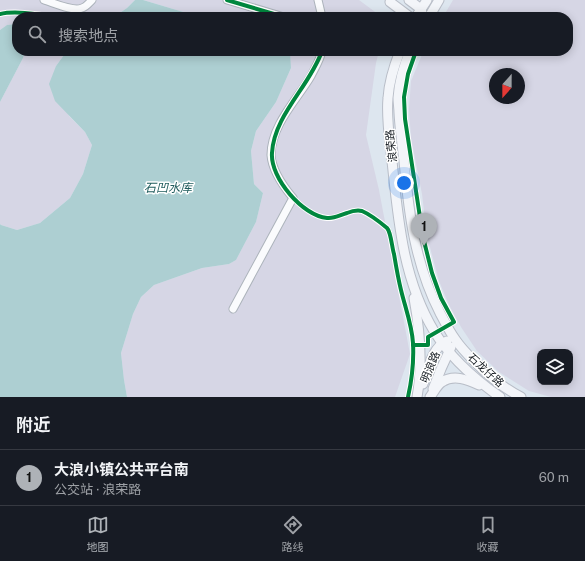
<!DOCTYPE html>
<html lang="zh">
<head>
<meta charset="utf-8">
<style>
	body { margin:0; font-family:"Public Sans","Noto Sans SC",sans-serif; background:#242831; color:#f1f3f6 }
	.controls { position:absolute; right:12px; bottom:12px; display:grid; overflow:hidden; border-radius:8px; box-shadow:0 2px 10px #0003 }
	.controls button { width:36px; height:36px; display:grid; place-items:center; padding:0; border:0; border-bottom:1px solid #363941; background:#171b24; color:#f1f3f6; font:20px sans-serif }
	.compass { position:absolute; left:489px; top:68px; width:36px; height:36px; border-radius:50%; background:#171b24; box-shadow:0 2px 10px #0003; rotate:201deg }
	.you { position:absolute; left:404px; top:183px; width:14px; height:14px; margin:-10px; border:3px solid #fff; border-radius:50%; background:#1a73e8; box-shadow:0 0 0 6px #1a73e833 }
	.badge { display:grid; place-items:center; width:26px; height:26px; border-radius:50%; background:#aeb2b7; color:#111; font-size:13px; font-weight:700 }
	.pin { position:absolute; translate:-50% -33px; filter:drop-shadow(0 1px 2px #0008) }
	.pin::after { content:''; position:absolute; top:21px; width:14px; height:12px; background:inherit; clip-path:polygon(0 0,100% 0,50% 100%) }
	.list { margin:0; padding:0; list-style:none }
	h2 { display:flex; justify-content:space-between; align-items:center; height:52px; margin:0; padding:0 16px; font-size:17px }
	h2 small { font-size:13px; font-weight:400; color:#9ea1a6 }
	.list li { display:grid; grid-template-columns:26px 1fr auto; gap:12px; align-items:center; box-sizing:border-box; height:56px; padding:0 16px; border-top:1px solid #363941 }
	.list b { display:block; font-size:15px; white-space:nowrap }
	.list p { margin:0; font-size:13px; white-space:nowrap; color:#9ea1a6 }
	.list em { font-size:13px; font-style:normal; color:#9ea1a6 }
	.icon { flex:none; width:22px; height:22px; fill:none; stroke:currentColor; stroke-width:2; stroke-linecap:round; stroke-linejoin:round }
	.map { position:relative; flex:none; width:585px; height:397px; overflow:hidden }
	.search { position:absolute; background:#171b24; box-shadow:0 2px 10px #0003; left:12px; right:12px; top:12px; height:44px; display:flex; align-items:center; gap:10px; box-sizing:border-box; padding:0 14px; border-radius:16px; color:#9ea1a6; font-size:15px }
	.sheet { height:108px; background:#171b24 }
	nav { display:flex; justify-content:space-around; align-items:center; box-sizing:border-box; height:56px; border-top:1px solid #363941; background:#171b24; font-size:11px; color:#9ea1a6 }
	nav a { display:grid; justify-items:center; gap:2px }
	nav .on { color:#aeb2b7 }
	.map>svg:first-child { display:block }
</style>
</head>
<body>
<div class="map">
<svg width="585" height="397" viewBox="0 0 585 397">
	<rect width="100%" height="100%" fill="#dde6ef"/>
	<g fill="#d6d6e5" fill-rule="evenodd">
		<polygon points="0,0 135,0 127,8 114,17 17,17 17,24 7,25 0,30"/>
		<polygon points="143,0 359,0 382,17 200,17"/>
		<path d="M 453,0 L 585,0 L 585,397 L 551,397 L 529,391 L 499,372 L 477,351 L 461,327 L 449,305 L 439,281 L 427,236 L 422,194 L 411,138 L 409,109 L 411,81 L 421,57 L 424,51 L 568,51 L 568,17 L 443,17 ZM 495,74 L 519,74 L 519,98 L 495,98 ZM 540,352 L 570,352 L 570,382 L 540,382 Z"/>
		<polygon points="25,51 67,51 56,66 69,116 85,132 92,145 83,174 70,198 40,223 17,230 1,225 0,224 0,102 23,58"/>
		<polygon points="290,51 379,51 376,63 366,135 379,190 410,354 395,397 127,397 124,380 121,353 133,314 141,297 154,285 202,268 229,264 236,260 256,222 263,193 254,184 251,151 256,131 276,102 291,68"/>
	</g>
	<g fill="#adcfd2">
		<polygon points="135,0 143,0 200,17 114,17 127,8"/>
		<polygon points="17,24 17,51 25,51 23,58 0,102 0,30 7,25"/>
		<polygon points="67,51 290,51 291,68 276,102 256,131 251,151 254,184 263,193 256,222 236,260 229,264 202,268 154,285 141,297 133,314 121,353 124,380 127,397 0,397 0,224 1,225 17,230 40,223 70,198 83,174 92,145 85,132 55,101 49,84 56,66"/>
	</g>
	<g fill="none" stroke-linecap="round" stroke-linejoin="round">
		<g stroke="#acb3bb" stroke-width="9">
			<g id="minor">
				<path d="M 44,0 C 54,3 73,12 82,8 C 86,7 89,3 92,0"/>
				<polyline points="227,0 284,17"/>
				<polyline points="318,0 322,17"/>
				<path d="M 233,309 L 293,198 C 283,186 272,171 271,155 C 271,125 297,100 311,76 C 315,68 320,60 322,51"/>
			</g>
		</g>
		<g stroke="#b8bdc7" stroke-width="11">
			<g id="major">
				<polyline points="409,0 421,9 423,17"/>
				<polyline points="390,2 410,17"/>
				<polyline points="416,17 427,0"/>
				<polyline points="429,17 439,0"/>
				<path d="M 400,51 C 394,66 389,82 388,98 C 386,119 390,141 392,161 C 398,219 403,280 434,331 C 449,356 476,380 500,397"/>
				<path d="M 410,51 C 404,65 399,82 398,98 C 398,103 399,108 399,113 C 400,129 402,145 404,161 C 409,215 415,264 440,313 C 445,322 449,331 455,339 C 461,348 468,355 475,362 C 489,376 503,388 521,397"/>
				<path d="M 414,298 C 420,331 423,364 417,397"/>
				<path d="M 423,384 C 428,369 432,347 447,341"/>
				<polyline points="433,389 441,369 451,347"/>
				<path d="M 430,397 C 434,392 437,385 442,382 C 454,374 468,380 479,385"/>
			</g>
		</g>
		<use href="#minor" stroke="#fafbfd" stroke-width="7"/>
		<use href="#major" stroke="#f3f5f9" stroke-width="9"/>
		<g stroke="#fff" stroke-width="6">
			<g id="cycleway">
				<polyline points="227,0 284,17"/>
				<path d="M 0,14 C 12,11 37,13 50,17"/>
				<path d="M 322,51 C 310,86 274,115 272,153 C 270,178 303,216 327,218 C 334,219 340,215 347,213 C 352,211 357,210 362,211 C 369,214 381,223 387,228 C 391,232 392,248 394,254 C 396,266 398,278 401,290 C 405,307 412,325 413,343 C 414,361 412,379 408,397"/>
				<polyline points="413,345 428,345 428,337 454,322 441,298 432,273 423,237 405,119 404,97 408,74 416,51"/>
			</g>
		</g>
		<use href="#cycleway" stroke="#00873e" stroke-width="4"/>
	</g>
	<g text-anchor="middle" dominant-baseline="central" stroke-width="3" stroke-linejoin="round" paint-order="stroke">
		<g font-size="11" fill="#171d23" stroke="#fff">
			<text transform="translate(391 146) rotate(-96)">浪荣路</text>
			<text transform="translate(430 367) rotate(-67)">明浪路</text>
			<text transform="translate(486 370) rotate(42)">石龙仔路</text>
		</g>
		<g font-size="12" font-style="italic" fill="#205c5d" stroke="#fff">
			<text x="168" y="188">石凹水库</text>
		</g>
	</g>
</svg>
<div class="controls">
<button><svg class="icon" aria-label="layers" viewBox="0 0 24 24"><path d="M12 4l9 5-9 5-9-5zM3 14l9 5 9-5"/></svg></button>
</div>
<svg class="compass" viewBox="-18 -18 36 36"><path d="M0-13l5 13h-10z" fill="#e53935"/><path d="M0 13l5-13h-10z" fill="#9ea1a6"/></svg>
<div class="you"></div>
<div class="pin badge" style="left:424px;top:246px">1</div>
<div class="search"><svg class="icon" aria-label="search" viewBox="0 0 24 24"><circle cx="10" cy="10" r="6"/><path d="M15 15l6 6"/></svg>搜索地点</div>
</div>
<section class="sheet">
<h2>附近<small></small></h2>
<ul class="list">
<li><span class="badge">1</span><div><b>大浪小镇公共平台南</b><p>公交站 · 浪荣路</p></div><em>60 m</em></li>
</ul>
</section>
<nav>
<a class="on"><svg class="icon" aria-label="map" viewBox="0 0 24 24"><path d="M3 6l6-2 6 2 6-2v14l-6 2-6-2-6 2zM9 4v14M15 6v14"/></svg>地图</a>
<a><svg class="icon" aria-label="directions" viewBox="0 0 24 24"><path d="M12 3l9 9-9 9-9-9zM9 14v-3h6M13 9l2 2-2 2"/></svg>路线</a>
<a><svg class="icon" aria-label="saved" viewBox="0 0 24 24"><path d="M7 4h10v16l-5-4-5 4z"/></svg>收藏</a>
</nav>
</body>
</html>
